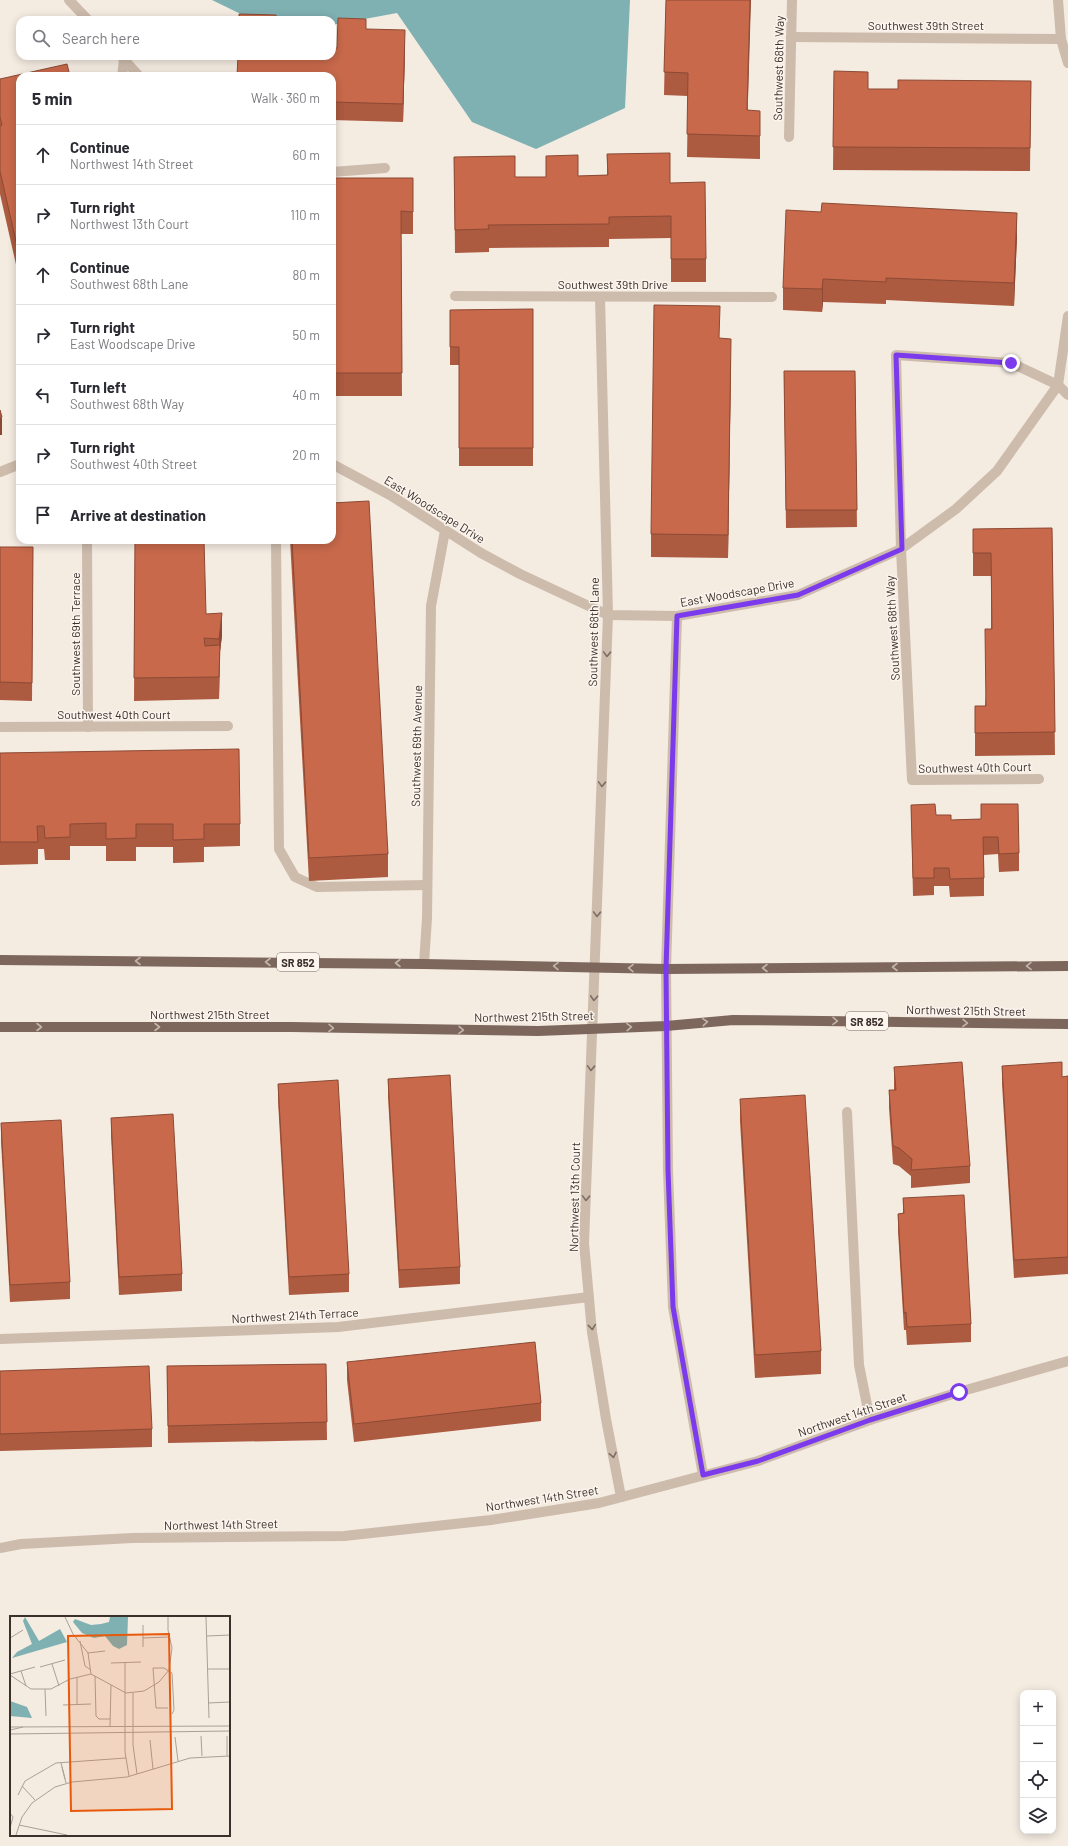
<!DOCTYPE html>
<html lang="en">
<head>
<meta charset="utf-8">
<style>
	body { margin:0; font-family:Barlow,sans-serif; background:#f7f7f7; color:#2b2b33 }
	.controls { position:absolute; right:12px; bottom:12px; display:grid; overflow:hidden; border-radius:8px; box-shadow:0 2px 10px #0003 }
	.controls button { width:36px; height:36px; display:grid; place-items:center; padding:0; border:0; border-bottom:1px solid #e1e1e2; background:#fff; color:#2b2b33; font:20px sans-serif }
	.stop { position:absolute; width:12px; height:12px; margin:-9px; border:3px solid #7c3aed; border-radius:50%; background:#fff }
	.stop.end { background:#7c3aed; border-color:#fff; box-shadow:0 1px 4px #0008 }
	.list { margin:0; padding:0; list-style:none }
	h2 { display:flex; justify-content:space-between; align-items:center; height:52px; margin:0; padding:0 16px; font-size:17px }
	h2 small { font-size:13px; font-weight:400; color:#7c7c81 }
	.list li { display:grid; grid-template-columns:26px 1fr auto; gap:12px; align-items:center; box-sizing:border-box; height:60px; padding:0 16px; border-top:1px solid #e1e1e2 }
	.list b { display:block; font-size:15px; white-space:nowrap }
	.list p { margin:0; font-size:13px; white-space:nowrap; color:#7c7c81 }
	.list em { font-size:13px; font-style:normal; color:#7c7c81 }
	.icon { flex:none; width:22px; height:22px; fill:none; stroke:currentColor; stroke-width:2; stroke-linecap:round; stroke-linejoin:round }
	.map { position:relative; flex:none; width:1068px; height:1846px; overflow:hidden }
	.search { position:absolute; background:#fff; box-shadow:0 2px 10px #0003; left:16px; top:16px; width:320px; height:44px; display:flex; align-items:center; gap:10px; box-sizing:border-box; padding:0 14px; border-radius:12px; color:#7c7c81; font-size:15px }
	.panel { position:absolute; background:#fff; box-shadow:0 2px 10px #0003; left:16px; top:72px; width:320px; height:472px; border-radius:12px }
	.map>svg:first-child { display:block }
</style>
</head>
<body>
<div class="map">
<svg width="1068" height="1846" viewBox="0 0 1068 1846">
	<rect width="100%" height="100%" fill="#f4ebe1"/>
	<polygon fill="#7fb0b2" points="212,0 630,0 625,108 536,149 472,122 397,13 332,25 332,20 253,20"/>
	<g fill="none" stroke-linecap="round" stroke-linejoin="round">
		<g stroke="#cdbbac" stroke-width="10">
			<polyline points="122,76 124,60"/>
			<polyline points="276,540 279,849 295,877 317,887 427,885"/>
			<polyline points="847,1112 859,1365 870,1420"/>
			<polyline points="0,1339 338,1327 589,1297"/>
		</g>
		<g stroke="#cdbbac" stroke-width="10">
			<polyline points="69,0 88,20"/>
			<polyline points="1058,0 1061,39 1068,63"/>
			<polyline points="791,37 1061,39"/>
			<polyline points="121,56 139,76"/>
			<polyline points="789,137 792,0"/>
			<polyline points="332,172 385,168"/>
			<polyline points="455,296 772,297"/>
			<polyline points="600,297 608,615 584,1243 592,1332 606,1419 621,1497"/>
			<polyline points="332,464 390,495 481,553 520,574 608,615 677,616 798,595 901,549 956,509 997,471 1058,385 1068,316"/>
			<polyline points="0,472 20,464"/>
			<polyline points="87,540 88,727"/>
			<polyline points="677,616 666,969 668,1170 673,1307 703,1475"/>
			<polyline points="0,727 228,726"/>
			<polyline points="1039,779 912,780 901,549 896,355 1011,363 1058,385 1068,395"/>
			<polyline points="424,964 427,918 431,606 445,531"/>
			<polyline points="0,1548 21,1544 132,1538 344,1536 491,1520 599,1503 758,1461 870,1420 959,1392 1068,1361"/>
		</g>
		<g stroke="#7d675c" stroke-width="10">
			<polyline points="0,960 424,964 666,969 1068,966"/>
			<polyline points="0,1027 292,1027 538,1031 666,1026 733,1020 1068,1024"/>
		</g>
	</g>
	<g fill="#ac5a40">
		<polygon points="666,0 748,110 760,134 760,159 687,157 688,96 664,95"/>
		<polygon points="366,29 405,48 403,122 332,120 332,76 337,48"/>
		<polygon points="834,71 868,89 898,89 1031,81 1030,171 833,170"/>
		<polygon points="20,76 20,282 0,194 0,79"/>
		<polygon points="607,154 670,183 706,259 706,282 671,282 671,238 609,239 609,247 489,248 489,252 455,253 454,157 515,177 546,177 607,175"/>
		<polygon points="332,178 413,178 413,234 401,234 402,396 332,396"/>
		<polygon points="1017,236 1014,306 886,300 886,304 823,302 822,312 783,310 783,288"/>
		<polygon points="533,309 533,466 459,466 459,365 450,365 450,310"/>
		<polygon points="720,338 731,361 728,558 651,557 651,534"/>
		<polygon points="784,371 855,371 857,527 786,528"/>
		<polygon points="1052,528 1055,755 975,756 975,706 985,706 991,629 991,576 973,576 973,529"/>
		<polygon points="135,540 206,614 222,636 220,651 219,699 134,701"/>
		<polygon points="290,540 332,540 388,854 388,877 309,881"/>
		<polygon points="0,547 33,547 32,701 0,700"/>
		<polygon points="0,753 240,824 240,846 204,847 204,862 173,863 173,847 136,847 136,861 106,861 106,846 70,846 70,860 45,860 44,849 38,849 38,864 0,865"/>
		<polygon points="911,805 936,815 951,820 981,819 1019,853 1019,871 999,872 998,854 984,855 984,896 950,897 949,886 934,886 934,895 913,896"/>
		<polygon points="1002,1066 1062,1077 1068,1076 1068,1274 1014,1278 1002,1084"/>
		<polygon points="894,1067 970,1166 970,1183 911,1188 911,1176 899,1166 893,1164 889,1108 889,1090 894,1090"/>
		<polygon points="388,1079 460,1267 460,1284 399,1288 388,1097"/>
		<polygon points="278,1084 349,1274 349,1292 289,1295 278,1101"/>
		<polygon points="740,1099 821,1351 821,1374 755,1378 740,1121"/>
		<polygon points="111,1118 182,1274 182,1291 119,1295 111,1135"/>
		<polygon points="1,1123 70,1282 70,1299 10,1302 1,1141"/>
		<polygon points="903,1198 971,1324 971,1342 907,1345 906,1330 904,1330 898,1231 898,1214 903,1213"/>
		<polygon points="347,1362 541,1403 541,1421 354,1442 347,1380"/>
		<polygon points="326,1364 327,1440 168,1443 167,1366"/>
		<polygon points="0,1371 152,1429 152,1447 0,1451"/>
	</g>
	<g fill="#8c4a34">
		<polygon points="750,0 751,0 747,133 747,110"/>
		<polygon points="405,30 405,48 403,122 403,104"/>
		<polygon points="1017,213 1017,236 1014,306 1014,283"/>
		<polygon points="823,279 823,302 822,312 822,289"/>
		<polygon points="731,339 731,361 728,558 728,535"/>
		<polygon points="2,417 2,435 0,435 0,418"/>
		<polygon points="222,613 222,636 220,651 219,699 219,639"/>
	</g>
	<g fill="#c8694b" stroke="#8c4a34">
		<polygon points="666,0 750,0 747,110 760,111 760,136 687,134 688,73 664,72"/>
		<polygon points="239,14 276,15 276,20 239,20"/>
		<polygon points="338,18 366,19 366,29 405,30 403,104 332,102 332,76 237,76 238,56 332,56 332,48 337,48"/>
		<polygon points="67,64 70,76 20,76 20,259 0,171 0,126 2,125 0,117 0,79"/>
		<polygon points="834,71 868,72 868,89 898,89 898,80 1031,81 1030,148 833,147"/>
		<polygon points="670,153 670,183 705,182 706,259 671,259 671,216 609,217 609,224 488,225 489,229 455,230 454,157 515,156 515,177 546,177 546,156 578,155 578,176 608,175 607,154"/>
		<polygon points="332,178 413,178 413,212 401,211 402,373 332,373"/>
		<polygon points="822,203 1017,213 1014,283 886,278 886,282 823,279 822,289 783,288 786,210 821,212"/>
		<polygon points="654,305 720,306 719,338 731,339 728,535 651,534"/>
		<polygon points="533,309 533,448 459,448 459,347 450,347 450,310"/>
		<polygon points="784,371 855,371 857,510 786,510"/>
		<polygon points="0,410 2,417 0,418"/>
		<polygon points="369,501 388,854 309,858 292,540 332,540 332,503"/>
		<polygon points="1052,528 1055,732 975,733 975,706 986,706 985,629 992,629 991,553 973,553 973,529"/>
		<polygon points="135,540 204,540 206,614 222,613 219,639 204,638 205,646 220,645 219,677 134,678"/>
		<polygon points="0,547 33,547 32,683 0,682"/>
		<polygon points="239,749 240,824 204,824 204,839 173,840 173,824 136,824 136,838 106,839 106,823 70,824 70,837 45,838 44,826 37,826 38,842 0,842 0,753"/>
		<polygon points="935,804 936,815 951,815 951,820 981,819 981,804 1018,804 1019,853 999,854 998,837 983,837 984,878 950,879 949,868 934,868 934,878 913,878 911,805"/>
		<polygon points="962,1062 970,1166 911,1170 912,1159 899,1148 893,1146 889,1090 896,1090 894,1067"/>
		<polygon points="1062,1062 1062,1077 1068,1076 1068,1257 1014,1260 1002,1066"/>
		<polygon points="450,1075 460,1267 399,1270 388,1079"/>
		<polygon points="338,1080 349,1274 289,1277 278,1084"/>
		<polygon points="805,1095 821,1351 755,1355 740,1099"/>
		<polygon points="173,1114 182,1274 119,1277 111,1118"/>
		<polygon points="61,1120 70,1282 10,1285 1,1123"/>
		<polygon points="964,1195 971,1324 907,1327 906,1312 904,1313 898,1214 904,1213 903,1198"/>
		<polygon points="535,1342 541,1403 354,1424 347,1362"/>
		<polygon points="326,1364 327,1422 168,1426 167,1366"/>
		<polygon points="149,1366 152,1429 0,1434 0,1371"/>
	</g>
	<defs><path id="oneway-chevron" d="M-2-3.5L2.5 0L-2 3.5" fill="none" stroke-width="1.6" stroke-linecap="round" stroke-linejoin="round"/></defs>
	<g stroke="#7d6f65">
		<use href="#oneway-chevron" transform="translate(607 654) rotate(92)"/>
		<use href="#oneway-chevron" transform="translate(602 784) rotate(92)"/>
		<use href="#oneway-chevron" transform="translate(597 914) rotate(92)"/>
		<use href="#oneway-chevron" transform="translate(594 998) rotate(93)"/>
		<use href="#oneway-chevron" transform="translate(591 1068) rotate(92)"/>
		<use href="#oneway-chevron" transform="translate(586 1198) rotate(92)"/>
		<use href="#oneway-chevron" transform="translate(592 1327) rotate(84)"/>
		<use href="#oneway-chevron" transform="translate(613 1455) rotate(79)"/>
	</g>
	<g stroke="#c2b5ac">
		<use href="#oneway-chevron" transform="translate(138 961) rotate(-180)"/>
		<use href="#oneway-chevron" transform="translate(268 962) rotate(-180)"/>
		<use href="#oneway-chevron" transform="translate(398 963) rotate(-180)"/>
		<use href="#oneway-chevron" transform="translate(556 966) rotate(-179)"/>
		<use href="#oneway-chevron" transform="translate(1029 966) rotate(179)"/>
		<use href="#oneway-chevron" transform="translate(895 967) rotate(180)"/>
		<use href="#oneway-chevron" transform="translate(631 968) rotate(-179)"/>
		<use href="#oneway-chevron" transform="translate(765 968) rotate(180)"/>
		<use href="#oneway-chevron" transform="translate(835 1021) rotate(1)"/>
		<use href="#oneway-chevron" transform="translate(705 1022) rotate(-5)"/>
		<use href="#oneway-chevron" transform="translate(965 1023) rotate(1)"/>
		<use href="#oneway-chevron" transform="translate(39 1027)"/>
		<use href="#oneway-chevron" transform="translate(157 1027)"/>
		<use href="#oneway-chevron" transform="translate(629 1027) rotate(-2)"/>
		<use href="#oneway-chevron" transform="translate(331 1028) rotate(1)"/>
		<use href="#oneway-chevron" transform="translate(461 1030) rotate(1)"/>
	</g>
	<g fill="none" stroke-linecap="round" stroke-linejoin="round">
		<polyline stroke="#7c3aed" stroke-width="5" points="959,1392 870,1420 758,1461 703,1475 673,1307 668,1170 666,969 677,616 798,595 902,549 896,355 1011,363"/>
	</g>
	<g text-anchor="middle" dominant-baseline="central" stroke-width="3" stroke-linejoin="round" paint-order="stroke">
		<g fill="#fbf5ee" stroke="#756b66" stroke-width="1">
			<rect x="277" y="953" width="42" height="18" rx="3"/>
			<rect x="846" y="1012" width="42" height="18" rx="3"/>
		</g>
		<g font-size="11" font-weight="bold" fill="#3b302b">
			<text x="298" y="962">SR 852</text>
			<text x="867" y="1021">SR 852</text>
		</g>
		<g font-size="12" fill="#3b302b" stroke="#fbf5ee">
			<text x="926" y="25">Southwest 39th Street</text>
			<text transform="translate(778 68) rotate(-89)">Southwest 68th Way</text>
			<text x="613" y="284">Southwest 39th Drive</text>
			<text transform="translate(435 509) rotate(32)">East Woodscape Drive</text>
			<text transform="translate(737 592) rotate(-10)">East Woodscape Drive</text>
			<text transform="translate(892 628) rotate(-93)">Southwest 68th Way</text>
			<text transform="translate(593 632) rotate(-89)">Southwest 68th Lane</text>
			<text transform="translate(75 634) rotate(-90)">Southwest 69th Terrace</text>
			<text x="114" y="714">Southwest 40th Court</text>
			<text transform="translate(416 746) rotate(-89)">Southwest 69th Avenue</text>
			<text transform="translate(975 767) rotate(-1)">Southwest 40th Court</text>
			<text transform="translate(966 1010) rotate(1)">Northwest 215th Street</text>
			<text x="210" y="1014">Northwest 215th Street</text>
			<text transform="translate(534 1016) rotate(-1)">Northwest 215th Street</text>
			<text transform="translate(574 1197) rotate(-89)">Northwest 13th Court</text>
			<text transform="translate(295 1315) rotate(-3)">Northwest 214th Terrace</text>
			<text transform="translate(852 1414) rotate(-19)">Northwest 14th Street</text>
			<text transform="translate(542 1498) rotate(-9)">Northwest 14th Street</text>
			<text transform="translate(221 1524) rotate(-1)">Northwest 14th Street</text>
		</g>
	</g>
	<g transform="translate(10 1616)">
		<rect width="220" height="220" fill="#f4ebe1"/>
		<path d="M 15,1 L 29,25 L 50,13 L 57,26 L 2,42 L 7,36 L 22,28 L 13,5 ZM 100,1 L 118,1 L 117,29 L 109,33 L 103,30 L 95,20 L 84,22 L 72,17 L 63,6 L 65,3 L 81,9 L 91,8 L 99,6 ZM 0,85 L 17,91 L 22,102 L 0,100 Z" fill="#7fb0b2"/>
		<path fill="none" stroke="#aaa098" stroke-width="1" d="M 55,1 L 63,18 L 78,37 L 81,58M 196,1 L 199,102M 197,20 L 220,19M 0,22 L 13,14M 133,22 L 158,21M 70,25 L 75,50 L 81,54M 133,31 L 133,9M 78,37 L 95,35M 101,47 L 131,46M 115,47 L 115,136 L 119,160M 42,48 L 49,70M 30,51 L 55,44M 198,53 L 220,53M 11,55 L 16,70M 0,58 L 25,51M 0,59 L 21,73 L 41,73 L 60,63 L 81,58 L 116,77 L 134,75 L 149,66 L 159,54 L 162,32 L 158,14 L 158,1M 85,60 L 86,100 L 89,103 L 100,103M 67,61 L 67,88M 35,73 L 36,100M 123,77 L 123,129 L 127,158M 198,87 L 220,86M 53,89 L 81,88M 158,92 L 146,92 L 143,52 L 154,52 L 162,57 L 164,94 L 162,98M 100,110 L 101,69M 0,111 L 220,110M 0,114 L 13,111M 0,118 L 220,115M 191,120 L 192,140M 165,121 L 168,145M 140,124 L 143,153M 217,140 L 217,120M 51,147 L 56,167M 52,151 L 55,163M 12,170 L 25,184M 8,179 L 15,165 L 46,147 L 116,142M 0,197 L 3,201 L 0,212M 9,209 L 57,219M 6,219 L 12,201 L 22,187 L 45,171 L 62,166 L 117,161 L 180,142 L 220,140"/>
		<path fill="#e8590c" fill-opacity="0.15" stroke="#e8590c" stroke-width="2" d="M 159,18 L 162,193 L 61,195 L 58,20 Z"/>
		<rect width="220" height="220" fill="none" stroke="#3b302b" stroke-width="2"/>
	</g>
</svg>
<div class="controls">
<button>+</button>
<button>−</button>
<button><svg class="icon" aria-label="locate" viewBox="0 0 24 24"><circle cx="12" cy="12" r="6"/><path d="M12 2v4M12 18v4M2 12h4M18 12h4"/></svg></button>
<button><svg class="icon" aria-label="layers" viewBox="0 0 24 24"><path d="M12 4l9 5-9 5-9-5zM3 14l9 5 9-5"/></svg></button>
</div>
<div class="stop" style="left:959px;top:1392px"></div>
<div class="stop end" style="left:1011px;top:363px"></div>
<div class="search"><svg class="icon" aria-label="search" viewBox="0 0 24 24"><circle cx="10" cy="10" r="6"/><path d="M15 15l6 6"/></svg>Search here</div>
<section class="panel">
<h2>5 min<small>Walk · 360 m</small></h2>
<ul class="list">
<li><svg class="icon" aria-label="ahead" viewBox="0 0 24 24"><path d="M12 20V5M6 11l6-6 6 6"/></svg><div><b>Continue</b><p>Northwest 14th Street</p></div><em>60 m</em></li>
<li><svg class="icon" aria-label="right" viewBox="0 0 24 24"><path d="M7 20v-9h11M14 6l5 5-5 5"/></svg><div><b>Turn right</b><p>Northwest 13th Court</p></div><em>110 m</em></li>
<li><svg class="icon" aria-label="ahead" viewBox="0 0 24 24"><path d="M12 20V5M6 11l6-6 6 6"/></svg><div><b>Continue</b><p>Southwest 68th Lane</p></div><em>80 m</em></li>
<li><svg class="icon" aria-label="right" viewBox="0 0 24 24"><path d="M7 20v-9h11M14 6l5 5-5 5"/></svg><div><b>Turn right</b><p>East Woodscape Drive</p></div><em>50 m</em></li>
<li><svg class="icon" aria-label="left" viewBox="0 0 24 24"><path d="M17 20v-9H6M10 6l-5 5 5 5"/></svg><div><b>Turn left</b><p>Southwest 68th Way</p></div><em>40 m</em></li>
<li><svg class="icon" aria-label="right" viewBox="0 0 24 24"><path d="M7 20v-9h11M14 6l5 5-5 5"/></svg><div><b>Turn right</b><p>Southwest 40th Street</p></div><em>20 m</em></li>
<li><svg class="icon" aria-label="arrive" viewBox="0 0 24 24"><path d="M6 21V4h12l-3 4 3 4H6"/></svg><div><b>Arrive at destination</b></div></li>
</ul>
</section>
</div>
</body>
</html>
